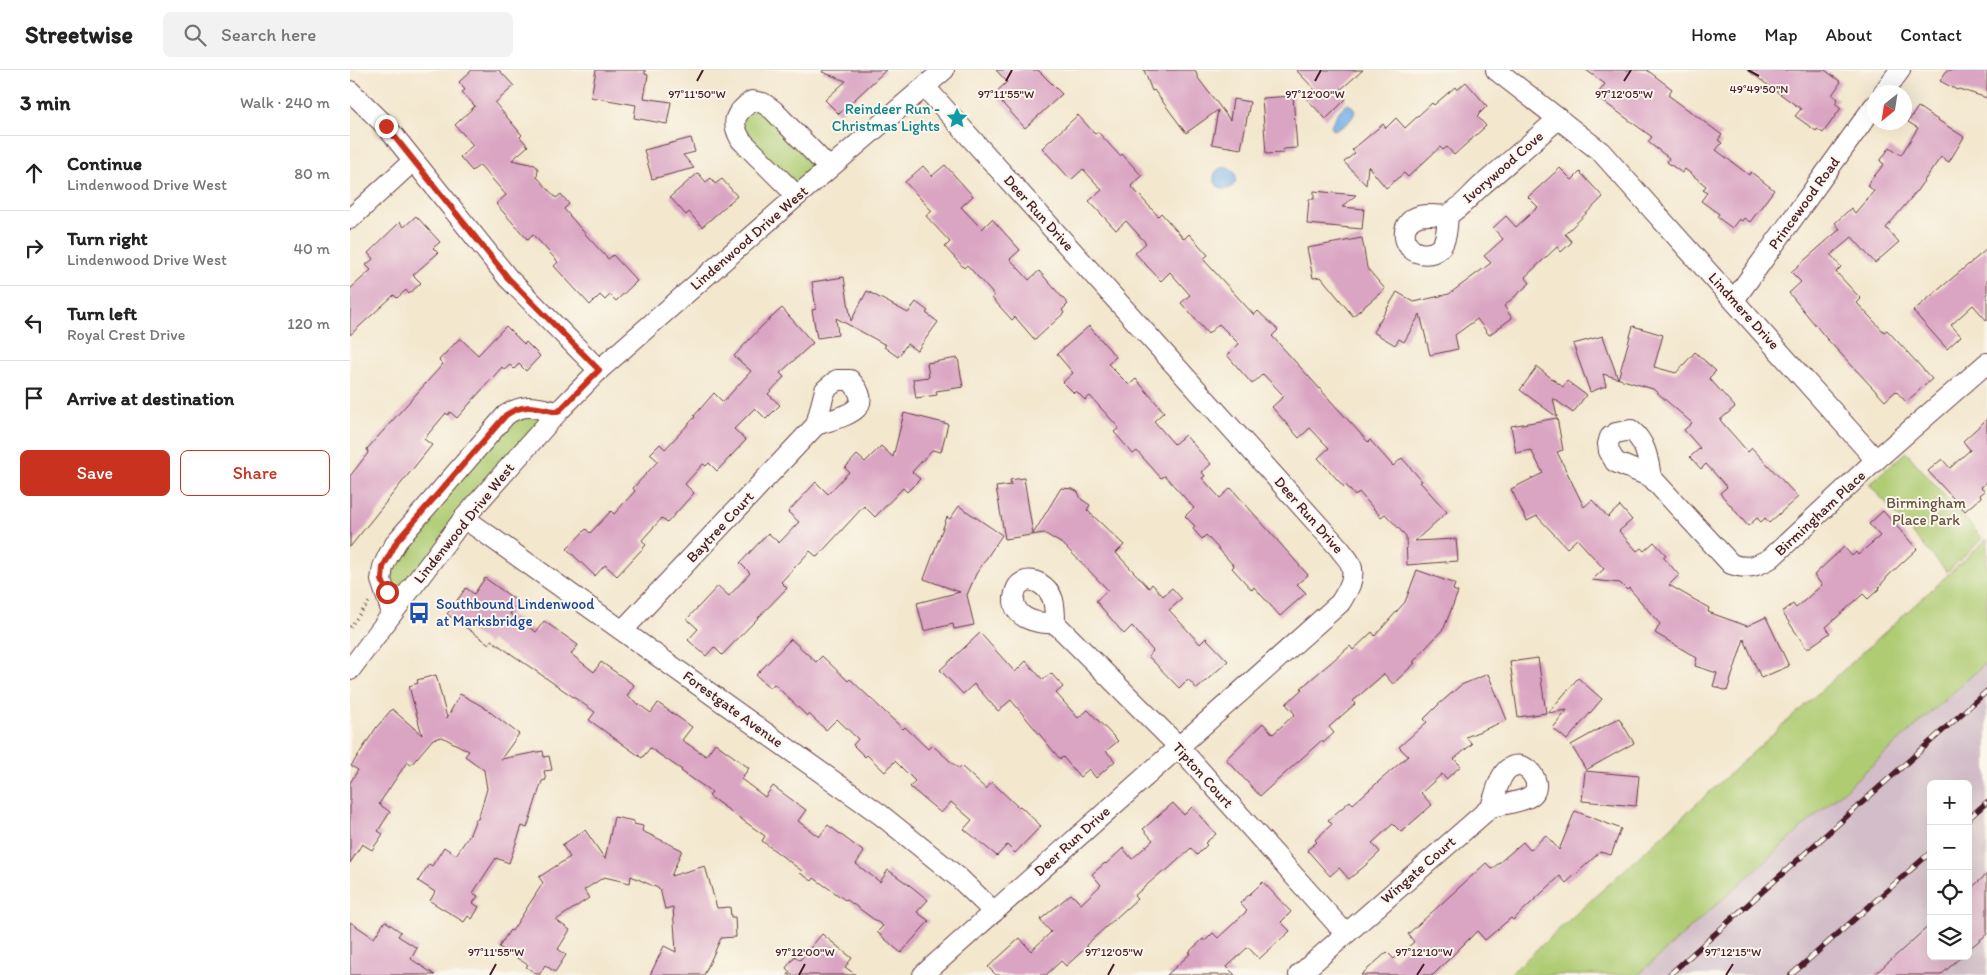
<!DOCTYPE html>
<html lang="en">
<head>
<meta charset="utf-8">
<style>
	body { margin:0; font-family:Itim,sans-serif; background:#f2f2f2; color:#222 }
	.controls { position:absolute; right:15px; bottom:15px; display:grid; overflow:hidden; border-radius:8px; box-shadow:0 5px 20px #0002 }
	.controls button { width:45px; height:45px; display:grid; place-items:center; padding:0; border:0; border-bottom:1px solid #e0e0e0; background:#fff; color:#222; font:25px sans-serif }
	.compass { position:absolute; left:1517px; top:15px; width:45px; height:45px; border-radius:50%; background:#fff; box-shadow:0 5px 20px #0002; rotate:210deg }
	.stop { position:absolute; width:15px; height:15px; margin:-11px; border:4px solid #c8321e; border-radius:50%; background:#fff }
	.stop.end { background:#c8321e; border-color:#fff; box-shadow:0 1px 5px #0008 }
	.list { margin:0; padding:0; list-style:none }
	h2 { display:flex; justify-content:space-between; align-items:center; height:65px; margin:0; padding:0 20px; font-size:21px }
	h2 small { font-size:16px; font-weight:400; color:#767676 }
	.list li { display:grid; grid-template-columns:32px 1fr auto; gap:15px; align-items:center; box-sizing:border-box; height:75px; padding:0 20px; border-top:1px solid #e0e0e0 }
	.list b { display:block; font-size:19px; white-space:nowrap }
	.list p { margin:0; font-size:16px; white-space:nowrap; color:#767676 }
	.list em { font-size:16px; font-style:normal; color:#767676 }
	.actions { display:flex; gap:10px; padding:15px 20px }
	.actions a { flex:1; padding:11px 0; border:1px solid #c8321e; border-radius:8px; text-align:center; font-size:18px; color:#c8321e }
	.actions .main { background:#c8321e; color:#fff }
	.icon { flex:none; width:28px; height:28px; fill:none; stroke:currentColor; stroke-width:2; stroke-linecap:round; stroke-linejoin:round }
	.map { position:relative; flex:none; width:1637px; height:905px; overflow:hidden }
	header { display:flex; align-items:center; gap:30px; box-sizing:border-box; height:70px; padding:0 25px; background:#fff; border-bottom:1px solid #e0e0e0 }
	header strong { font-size:24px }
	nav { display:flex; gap:28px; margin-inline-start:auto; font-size:18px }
	.search { width:350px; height:45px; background:#f2f2f2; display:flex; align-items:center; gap:12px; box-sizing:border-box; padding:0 18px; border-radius:8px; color:#767676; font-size:19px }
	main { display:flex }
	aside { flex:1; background:#fff }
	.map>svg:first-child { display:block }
</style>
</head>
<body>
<header>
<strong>Streetwise</strong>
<div class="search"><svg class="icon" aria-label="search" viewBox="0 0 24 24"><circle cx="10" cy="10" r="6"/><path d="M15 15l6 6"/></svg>Search here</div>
<nav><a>Home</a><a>Map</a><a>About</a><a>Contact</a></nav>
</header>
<main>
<aside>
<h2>3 min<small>Walk · 240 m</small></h2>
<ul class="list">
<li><svg class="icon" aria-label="ahead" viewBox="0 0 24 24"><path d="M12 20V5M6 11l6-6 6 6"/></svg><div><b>Continue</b><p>Lindenwood Drive West</p></div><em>80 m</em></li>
<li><svg class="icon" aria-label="right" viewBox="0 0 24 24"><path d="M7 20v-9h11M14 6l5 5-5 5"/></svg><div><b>Turn right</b><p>Lindenwood Drive West</p></div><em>40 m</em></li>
<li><svg class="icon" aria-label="left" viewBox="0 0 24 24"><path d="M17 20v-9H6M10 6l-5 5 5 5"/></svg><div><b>Turn left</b><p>Royal Crest Drive</p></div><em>120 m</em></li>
<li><svg class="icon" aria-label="arrive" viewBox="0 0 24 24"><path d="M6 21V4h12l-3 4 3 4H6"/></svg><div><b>Arrive at destination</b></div></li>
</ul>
<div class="actions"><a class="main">Save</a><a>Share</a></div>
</aside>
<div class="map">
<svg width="1637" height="905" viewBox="0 0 1637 905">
	<rect width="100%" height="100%" fill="#fbf7ec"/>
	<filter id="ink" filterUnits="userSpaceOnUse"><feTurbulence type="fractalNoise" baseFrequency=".02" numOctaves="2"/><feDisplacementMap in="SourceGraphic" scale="10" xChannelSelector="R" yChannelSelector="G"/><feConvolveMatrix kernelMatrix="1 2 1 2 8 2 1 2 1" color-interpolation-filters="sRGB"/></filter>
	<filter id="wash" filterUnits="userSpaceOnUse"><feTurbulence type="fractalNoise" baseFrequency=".0096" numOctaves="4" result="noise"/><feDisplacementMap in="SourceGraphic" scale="20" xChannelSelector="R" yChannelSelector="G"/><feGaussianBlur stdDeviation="1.12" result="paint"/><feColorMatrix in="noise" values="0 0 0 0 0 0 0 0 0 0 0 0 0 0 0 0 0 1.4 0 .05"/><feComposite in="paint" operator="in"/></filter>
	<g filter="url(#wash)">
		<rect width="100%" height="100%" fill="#f3e7ce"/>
		<path fill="#d2bdc8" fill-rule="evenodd" d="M 1637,592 L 1637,905 L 1288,905 ZM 1581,714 L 1618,714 L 1618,886 L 1581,886 Z"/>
		<g fill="#afcc73" stroke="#7c764f">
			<polygon points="402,31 479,98 447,126 430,107 386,47"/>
			<polygon points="208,342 42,543 33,497 156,345"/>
			<polygon points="1556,382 1633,469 1597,502 1519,414"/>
			<polygon points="1637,469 1637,592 1288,905 1159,905"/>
		</g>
		<g fill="#77b1e8" stroke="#60688a">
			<path d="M 998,34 L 1003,37 L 1005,41 C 1003,51 992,58 983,60 L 981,56 C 984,49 990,37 998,34 Z"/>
			<circle cx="875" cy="108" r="11"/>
		</g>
		<g id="blocks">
			<g fill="#daa5c3">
				<polygon points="122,0 149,0 164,16 145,33 172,65 170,67 178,76 162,90 185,95 188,99 187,107 206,128 211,124 219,134 214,139 237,166 258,189 263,185 287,211 266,231 260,225 255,230 250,225 240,235 204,196 208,192 190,172 183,165 178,170 146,134 156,125 130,95 122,101 110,87 123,75 105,55 125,36 112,22 115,20 109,12"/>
				<polygon points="246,0 295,0 295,4 298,5 294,28 321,32 317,54 284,48 286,35 241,27"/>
				<polygon points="473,0 536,0 489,44 475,30 496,11 472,2"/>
				<polygon points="646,0 688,0 712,24 675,58 644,24 657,12"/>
				<polygon points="794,0 845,0 848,8 880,50 883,29 900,32 891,79 862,74 868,40 836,63 804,20 802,21"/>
				<polygon points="946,0 1013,0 989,21 996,29 976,49 953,25 969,24"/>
				<polygon points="1236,0 1297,0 1322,19 1318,25 1372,65 1368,70 1372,73 1366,80 1399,105 1401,102 1424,120 1400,152 1394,148 1392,151 1389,149 1382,158 1367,147 1369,144 1351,131 1357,123 1353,120 1356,116 1335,99 1332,103 1317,92 1319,88 1298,72 1302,67 1246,26 1255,14"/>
				<polygon points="1397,0 1475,0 1491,12 1482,25 1488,29 1485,33 1491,38 1473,63 1467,59 1466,61 1445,46 1451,39"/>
				<polygon points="1597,0 1637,0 1637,28 1609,19 1607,20 1590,11"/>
				<polygon points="1116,12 1137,36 1127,46 1136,56 1104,85 1097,77 1093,80 1090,77 1058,107 1054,103 1036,118 1018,96 1016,115 994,92 1005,83 1002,80 1033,54 1036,58 1046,48 1055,58 1082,33 1084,35 1105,17 1107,20"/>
				<polygon points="943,26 947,78 933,79 933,83 916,84 912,28"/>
				<polygon points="1568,37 1614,67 1599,92 1591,87 1566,122 1536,158 1549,172 1525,193 1502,167 1481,185 1491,197 1486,202 1511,229 1507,233 1534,262 1537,260 1582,309 1556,332 1546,321 1535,331 1476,268 1439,223 1451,212 1441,202 1490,159 1485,153 1501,138 1505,143 1524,121 1517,115 1534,94 1530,91 1540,77 1551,85 1568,58 1558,52"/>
				<polygon points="728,45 745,64 748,62 770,86 772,84 792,106 781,116 808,146 811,143 834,169 839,164 858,185 853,189 904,245 908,241 928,260 922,266 1018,372 1020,370 1043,396 1052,388 1072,411 1070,412 1097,442 1065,471 1106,469 1108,491 1057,495 1056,466 1035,444 1031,447 1009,422 1005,426 996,415 994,417 968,388 979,378 960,358 949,368 922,337 934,326 913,304 902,314 877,285 889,274 869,254 858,264 831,233 840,225 820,202 811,211 785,183 796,173 776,151 766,160 739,131 752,120 733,99 721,110 692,78"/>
				<polygon points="341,68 345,82 333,85 344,98 302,109 294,80"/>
				<polygon points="595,95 623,126 611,137 632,159 642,149 670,180 660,189 679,210 689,201 718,234 712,240 714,243 685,270 665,247 662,250 642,228 644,225 617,195 614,198 595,177 600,172 576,146 582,141 555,112 573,96 582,106"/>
				<polygon points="1210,98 1222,110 1230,102 1253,127 1215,164 1222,172 1211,182 1207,177 1175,207 1180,213 1154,236 1162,248 1139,265 1127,249 1105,265 1108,279 1080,285 1070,244 1054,272 1049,269 1045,275 1023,262 1047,222 1064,232 1099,224 1141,193 1134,186 1153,169 1143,158 1156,146 1166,157 1188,137 1178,127"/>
				<polygon points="348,103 356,112 361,108 365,114 372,109 387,126 352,157 339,142 336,145 320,127"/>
				<polygon points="964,121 1006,125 992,137 1014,139 1012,159 957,154 959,129 964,129"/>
				<polygon points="66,146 90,172 83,178 88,183 63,205 71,213 59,224 56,220 47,228 44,225 0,265 0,219 21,200 16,195 23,189 18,183 50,152 54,157"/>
				<polygon points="1012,168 1017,198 1035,219 1003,246 971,207 963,208 957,178"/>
				<polygon points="1637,179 1637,251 1623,235 1601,255 1611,266 1597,279 1563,241"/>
				<polygon points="494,207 501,251 517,221 558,243 566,232 578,241 576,243 588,252 567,281 557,274 548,287 534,277 536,275 486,248 488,265 467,268 462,240 466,239 462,212"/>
				<polygon points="432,238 463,273 430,303 434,307 418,324 430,335 416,349 405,338 384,359 396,370 367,401 359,393 356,396 353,394 335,414 344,423 317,453 312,448 292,470 296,475 267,506 255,495 245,506 217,479 236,459 240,463 261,441 264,444 285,421 283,418 308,391 300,384 310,374 315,379 345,347 344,346 364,323 373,332 401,301 384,286 412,256"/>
				<polygon points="156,256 174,274 176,272 190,286 176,301 169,294 164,299 160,295 154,300 152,297 107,348 100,342 98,345 96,343 74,369 82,375 0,477 0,406 18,383 17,379 93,294 89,290 110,268 128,285"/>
				<polygon points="739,256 766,287 758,294 779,315 786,309 814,342 804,351 824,374 835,365 861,394 852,402 855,406 852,408 870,428 881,418 958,505 947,514 956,523 930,546 904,517 902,520 882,498 884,496 856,465 852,469 843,459 845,456 835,446 844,438 815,406 811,408 787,381 783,384 764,362 769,358 740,326 735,330 726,321 724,323 713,312 723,303 707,284"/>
				<polygon points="1283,256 1313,265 1304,297 1326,303 1345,282 1366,301 1359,308 1385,337 1370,350 1398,382 1402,378 1448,427 1419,453 1415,448 1411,452 1407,448 1398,456 1387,443 1370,423 1377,417 1356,394 1351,399 1340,387 1350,378 1334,360 1342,353 1303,319 1253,304 1256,316 1240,322 1223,274 1253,266 1268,309"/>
				<polygon points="608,288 613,317 586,321 587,325 566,328 563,309 579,307 577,293"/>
				<polygon points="1187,297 1213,317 1217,311 1236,325 1223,343 1203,328 1207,347 1170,320"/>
				<polygon points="554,343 598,354 591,382 582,380 562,402 570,409 557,422 553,418 525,447 514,436 467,487 460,481 431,512 437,518 372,585 364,577 356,586 338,570 348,559 337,549 368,516 379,526 400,503 390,493 418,463 429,473 449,452 438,442 466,412 478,424 499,402 495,398 507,385 515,392 531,376 543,387"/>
				<polygon points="1207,348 1213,380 1207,382 1234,437 1242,430 1258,447 1270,436 1282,450 1269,461 1287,481 1291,478 1294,481 1304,472 1316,485 1313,487 1329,505 1319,515 1359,538 1358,542 1397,556 1416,547 1439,596 1411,608 1394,569 1377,621 1363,616 1367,603 1345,596 1347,588 1305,563 1310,554 1279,518 1277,520 1270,513 1242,510 1254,499 1227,469 1217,478 1187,446 1177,451 1161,419 1193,403 1181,380 1166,383 1161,356"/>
				<polygon points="1637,349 1637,412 1631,417 1635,421 1630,425 1631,427 1615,441 1578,401 1592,389 1600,398 1620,380 1613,371"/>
				<polygon points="674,408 683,464 711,418 723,419 728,422 731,429 740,435 737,440 774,475 766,483 799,518 802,514 813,526 822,518 832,529 819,540 850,574 856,568 878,591 847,619 838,609 829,618 798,586 803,581 782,556 774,564 746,531 758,520 714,475 694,463 655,469 646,417 661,415 660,410"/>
				<polygon points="609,436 652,465 626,504 617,525 624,555 604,559 603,554 574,561 567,533 610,522 574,509 597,447 600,449"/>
				<polygon points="1533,441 1567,479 1538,506 1529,517 1530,518 1518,529 1513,524 1476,557 1480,563 1457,579 1432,542 1443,534 1446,538 1472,515 1464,505 1494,477 1502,486 1506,482 1508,485 1530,466 1519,454"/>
				<polygon points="1067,500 1105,514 1103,520 1108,522 1094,558 1063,592 1065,593 1043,614 1034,604 1003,631 1005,634 979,657 984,663 973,673 972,670 910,726 876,689 913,653 923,664 945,644 936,634 952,619 951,618 1000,576 1003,580 1022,562 1025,566 1055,532"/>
				<polygon points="135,508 168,532 160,544 186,562 194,551 228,575 221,584 244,602 251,592 284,615 277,626 301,643 308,633 342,657 332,670 356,686 365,673 399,698 391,709 415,727 423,716 456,740 448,751 469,767 478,755 514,782 506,794 530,812 538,800 562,817 578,830 567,842 579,851 551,883 527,862 533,856 496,829 495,830 464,808 462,811 450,803 452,801 412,771 415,766 359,726 362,722 331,701 332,700 300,678 292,688 239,650 245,642 141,570 139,574 97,544 116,518 124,524"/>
				<polygon points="630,563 665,602 676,591 693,610 701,603 713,617 706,623 728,648 738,640 768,671 756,681 765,691 746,708 739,699 730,707 713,687 710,689 661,630 648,641 624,614 613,624 590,600"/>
				<polygon points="441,569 466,592 472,586 498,611 500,609 553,659 555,657 578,679 582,675 609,699 611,696 636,719 642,712 668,737 670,736 691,756 665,783 657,775 647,786 614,759 622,750 601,732 591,743 560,717 565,711 545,691 535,702 517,685 515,687 503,675 508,669 487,649 476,660 459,644 457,646 424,614 420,618 406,605"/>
				<polygon points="1188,588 1196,643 1168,647 1160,592"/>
				<polygon points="1138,604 1157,650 1116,667 1122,674 1104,689 1111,696 1096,709 1092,704 1071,723 1082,735 1051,762 1043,754 1022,773 1030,782 1016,795 999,809 989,798 980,806 957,780 967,772 965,770 982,754 978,750 1000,731 1003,734 1058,686 1049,677 1077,652 1074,649 1088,635 1111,615"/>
				<polygon points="86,605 97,648 110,624 132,636 169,664 151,689 193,681 194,687 199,686 202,700 194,701 196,710 192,711 177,758 172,756 159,793 146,788 123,823 128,826 123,833 129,837 122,849 118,846 114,852 80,831 85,822 68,811 79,794 82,796 94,777 106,785 120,764 126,749 128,749 137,719 134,700 115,686 119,681 92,667 83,669 61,695 57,692 29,734 40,742 28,761 33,764 22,780 12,774 0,793 0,713 8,700 1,696 26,658 42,639 72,665 59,616 68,613 67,610"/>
				<polygon points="1228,608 1252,629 1217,670 1203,658 1217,640 1198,643"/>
				<polygon points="1269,648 1284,673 1236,700 1221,675"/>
				<polygon points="1235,701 1289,706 1286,736 1232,731"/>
				<polygon points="823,733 834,745 842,737 866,764 855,773 857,775 847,785 841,778 815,802 813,801 784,826 787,829 736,875 737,877 716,896 711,891 696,905 646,905 638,897 670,868 681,881 701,862 690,850 703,839 721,824 731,834 751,815 742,804 755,793 756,794 773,778 782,789 803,770 793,759"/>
				<polygon points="1225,741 1271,759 1261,785 1250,782 1216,813 1210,806 1163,850 1161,848 1135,870 1127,861 1083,905 1011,905 1037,882 1044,889 1064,872 1058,864 1136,793 1142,799 1173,772 1180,780 1196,765 1209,780"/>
				<polygon points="264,747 284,751 284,754 293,756 292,761 332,780 321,806 355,796 367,838 380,837 381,847 385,847 386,867 371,868 354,905 300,905 314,876 326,882 323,837 315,839 310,819 281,806 280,813 254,807 234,820 239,828 206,850 220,860 208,879 216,885 205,902 195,895 189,905 176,897 178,895 149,877 160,860 162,861 193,813 189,807 220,787 212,775 235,760 255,789"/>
				<polygon points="1637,804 1637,864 1618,880 1618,821"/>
				<polygon points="913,812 941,842 931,852 940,861 909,889 898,877 877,897 885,905 817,905 841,883 839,882 853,869 855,871 863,863 868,868 897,841 890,833"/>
				<polygon points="35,851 51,862 48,866 67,878 61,889 85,905 0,905 0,852 24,868"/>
				<polygon points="1581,854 1581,886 1612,886 1591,905 1524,905"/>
				<polygon points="472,864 502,888 495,897 506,905 438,905 440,902 436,898 445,886 450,890"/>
			</g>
		</g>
	</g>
	<g filter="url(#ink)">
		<use href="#blocks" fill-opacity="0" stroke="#633d43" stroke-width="1"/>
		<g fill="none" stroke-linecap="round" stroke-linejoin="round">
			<g stroke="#633d43" stroke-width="22">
				<g id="minor">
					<polyline points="1146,0 1251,82 1526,390 1637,293"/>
					<polyline points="0,21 36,56 158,208 249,300"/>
					<polyline points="1534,22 1550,0"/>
					<path d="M 447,126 L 391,70 C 380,51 385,43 402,31 L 413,33 L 423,40 L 479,98"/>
					<path d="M 1098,145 C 1097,155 1097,171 1090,178 C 1080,187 1062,185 1057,173 C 1054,168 1054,160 1057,155 C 1068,138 1090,149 1099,144 C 1111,138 1121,125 1131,116 C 1157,94 1183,71 1209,48"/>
					<polyline points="0,149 63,91"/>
					<polyline points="1384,230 1524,36"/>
					<path d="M 1301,407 C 1298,389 1296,372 1281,360 L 1266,363 L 1260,367 L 1258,374 L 1259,381 L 1265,392 L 1301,407 L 1381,494 C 1397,500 1407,496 1421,488 L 1526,390"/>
					<polyline points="114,448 531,745 609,808 644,842"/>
					<path d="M 42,543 L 31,510 L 33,497 L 38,486 L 47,471 L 156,345 C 175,332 187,338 208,342"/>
					<path d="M 705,553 C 688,554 663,549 664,528 C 665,523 666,517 670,514 C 682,504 699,517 703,530 C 705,537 705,545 705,553 L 828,676 L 995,863"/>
					<path d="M 273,560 L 466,355 L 475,320 L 487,310 L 500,310 C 530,342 488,347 466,355"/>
					<polyline points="0,600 114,448 208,342 249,300 447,126 594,0"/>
					<path d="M 573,905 L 990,533 C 997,522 1006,508 1001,495 C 999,489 992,483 989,478 L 575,17"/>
					<path d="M 949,905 L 1141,737 C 1153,734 1168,733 1179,727 C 1198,717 1175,685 1158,699 C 1149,706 1145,726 1141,737"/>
				</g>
			</g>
			<polyline stroke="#633d43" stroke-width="3" stroke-dasharray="1 4" stroke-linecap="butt" points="0,557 19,532"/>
			<use href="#minor" stroke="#fff" stroke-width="20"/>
			<g stroke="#4a1f2b" stroke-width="5.5">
				<g id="rail">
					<polyline points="1618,749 1637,732"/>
					<polyline points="1319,905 1637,621"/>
					<polyline points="1441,905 1581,782"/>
				</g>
			</g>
			<use href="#rail" stroke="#fbf7ec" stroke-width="4" stroke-dasharray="11" stroke-linecap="butt"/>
		</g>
	</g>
	<g fill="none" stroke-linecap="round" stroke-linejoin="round" filter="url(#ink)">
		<path stroke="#c8321e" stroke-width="6" d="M 36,56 L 158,208 L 249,300 L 208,342 C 187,338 175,332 156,345 L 47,471 L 33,497 L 32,510 L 37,522"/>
	</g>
	<path fill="none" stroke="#4a1f2b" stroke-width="2" d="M 1398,0 L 1409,6M 347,11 L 353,0M 656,11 L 662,0M 965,11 L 971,0M 1274,11 L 1281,0M 140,905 L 146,894M 449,905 L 455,894M 758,905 L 764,894M 1067,905 L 1074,894M 1376,905 L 1383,894"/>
	<defs>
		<g id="sight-bare" transform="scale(1.725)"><path d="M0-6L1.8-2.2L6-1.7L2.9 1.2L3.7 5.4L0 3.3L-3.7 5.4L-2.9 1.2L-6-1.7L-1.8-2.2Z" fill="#0f9aa8" stroke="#fbf7ec" stroke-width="2.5" paint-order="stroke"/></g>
		<g id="bus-bare" transform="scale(1.725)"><path d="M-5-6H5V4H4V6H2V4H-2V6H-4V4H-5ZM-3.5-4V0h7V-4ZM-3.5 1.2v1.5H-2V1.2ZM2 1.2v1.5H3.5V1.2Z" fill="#1a4fb4" stroke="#fbf7ec" stroke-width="2.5" paint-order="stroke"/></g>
	</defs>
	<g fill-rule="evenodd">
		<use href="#sight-bare" x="607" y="48"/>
		<use href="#bus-bare" x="69" y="543"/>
	</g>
	<g text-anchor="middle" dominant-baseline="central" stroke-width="4" stroke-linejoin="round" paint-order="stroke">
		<g font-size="15" fill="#0d838f" stroke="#fbf7ec" text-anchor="end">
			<text x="590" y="39">Reindeer Run -<tspan x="590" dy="17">Christmas Lights</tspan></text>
		</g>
		<g font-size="15" fill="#4a1f2b" stroke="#fbf7ec">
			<text transform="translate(1153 97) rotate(-41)">Ivorywood Cove</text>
			<text transform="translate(1454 133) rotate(-54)">Princewood Road</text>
			<text transform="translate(689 143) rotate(48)">Deer Run Drive</text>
			<text transform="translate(399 168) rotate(-41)">Lindenwood Drive West</text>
			<text transform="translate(1394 241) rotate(48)">Lindmere Drive</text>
			<text transform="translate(1470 443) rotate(-43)">Birmingham Place</text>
			<text transform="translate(959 445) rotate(49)">Deer Run Drive</text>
			<text transform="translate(114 453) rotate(-51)">Lindenwood Drive West</text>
			<text transform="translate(370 457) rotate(-47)">Baytree Court</text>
			<text transform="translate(383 639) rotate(36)">Forestgate Avenue</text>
			<text transform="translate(853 705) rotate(48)">Tipton Court</text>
			<text transform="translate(722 771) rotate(-42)">Deer Run Drive</text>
			<text transform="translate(1068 800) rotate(-41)">Wingate Court</text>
		</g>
		<g font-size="15" fill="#685341" stroke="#fbf7ec">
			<text x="1576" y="433">Birmingham<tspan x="1576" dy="17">Place Park</tspan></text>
		</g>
		<g font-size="15" fill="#164399" stroke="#fbf7ec" text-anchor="start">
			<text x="86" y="534">Southbound Lindenwood<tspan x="86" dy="17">at Marksbridge</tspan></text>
		</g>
	</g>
	<g font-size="12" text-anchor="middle" fill="#4a1f2b" stroke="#fbf7ec" stroke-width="4" stroke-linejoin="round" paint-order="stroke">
		<text x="1409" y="23">49°49'50"N</text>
		<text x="656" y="28">97°11'55"W</text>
		<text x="965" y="28">97°12'00"W</text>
		<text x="1274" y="28">97°12'05"W</text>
		<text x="347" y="28">97°11'50"W</text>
		<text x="146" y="886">97°11'55"W</text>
		<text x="455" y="886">97°12'00"W</text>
		<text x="764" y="886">97°12'05"W</text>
		<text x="1074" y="886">97°12'10"W</text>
		<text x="1383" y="886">97°12'15"W</text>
	</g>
</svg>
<div class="controls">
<button>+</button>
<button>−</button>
<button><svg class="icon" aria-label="locate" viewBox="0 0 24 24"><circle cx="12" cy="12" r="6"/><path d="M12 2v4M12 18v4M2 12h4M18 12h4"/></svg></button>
<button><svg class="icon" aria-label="layers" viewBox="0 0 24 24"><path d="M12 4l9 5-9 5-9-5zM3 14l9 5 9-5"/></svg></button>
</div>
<svg class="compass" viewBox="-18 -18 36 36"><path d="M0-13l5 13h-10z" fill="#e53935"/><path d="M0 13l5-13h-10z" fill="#767676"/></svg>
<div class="stop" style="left:37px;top:522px"></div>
<div class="stop end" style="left:36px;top:56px"></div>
</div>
</main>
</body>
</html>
